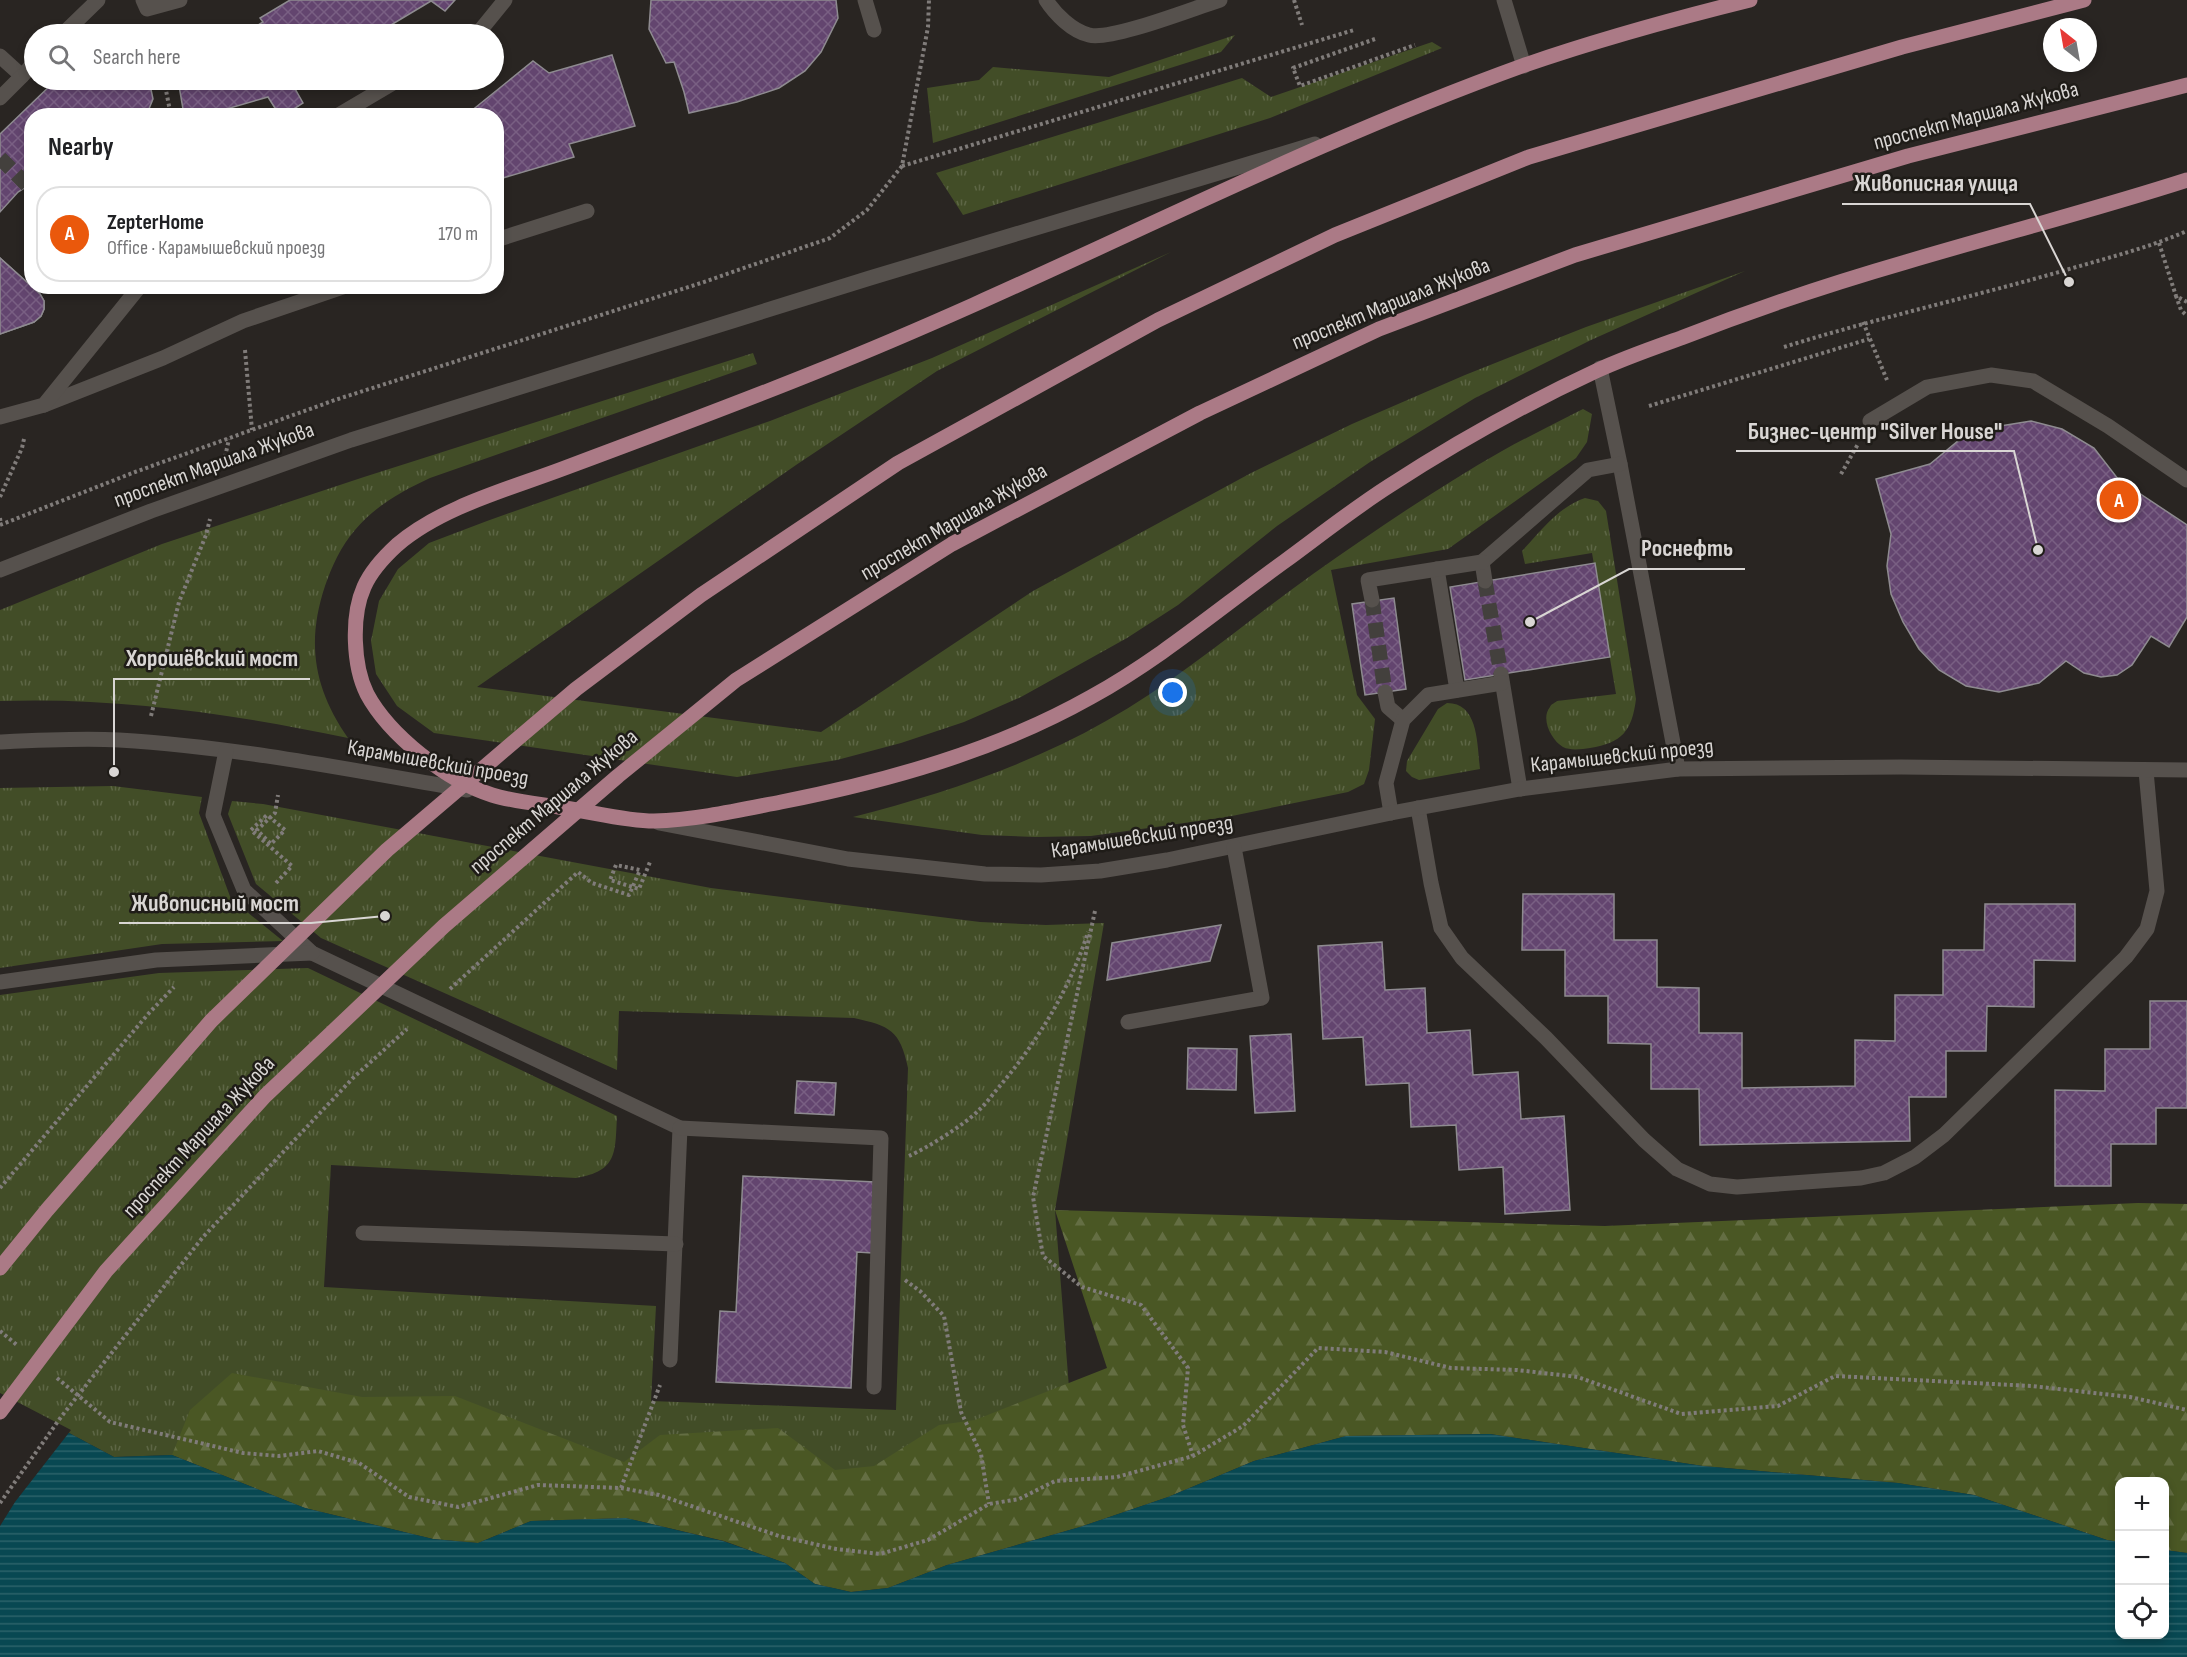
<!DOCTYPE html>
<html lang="en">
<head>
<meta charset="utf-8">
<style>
	body { margin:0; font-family:"Sofia Sans Condensed",sans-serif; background:#f2f2f2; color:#202124 }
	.controls { position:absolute; right:18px; bottom:18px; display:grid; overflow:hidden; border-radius:12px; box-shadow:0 3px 9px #0003 }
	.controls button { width:54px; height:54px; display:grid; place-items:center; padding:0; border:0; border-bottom:2px solid #e0e0e0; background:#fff; color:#202124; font:30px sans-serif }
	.compass { position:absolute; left:2043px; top:18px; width:54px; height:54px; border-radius:50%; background:#fff; box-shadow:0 3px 9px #0003; rotate:329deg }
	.you { position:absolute; left:1173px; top:693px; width:21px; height:21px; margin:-15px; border:4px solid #fff; border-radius:50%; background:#1a73e8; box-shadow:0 0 0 9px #1a73e833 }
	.badge { display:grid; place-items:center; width:39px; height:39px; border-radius:50%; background:#ea580c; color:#fff; font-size:20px; font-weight:700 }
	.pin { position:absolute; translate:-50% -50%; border:3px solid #fff; box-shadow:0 2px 6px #0006 }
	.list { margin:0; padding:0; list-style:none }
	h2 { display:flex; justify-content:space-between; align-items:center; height:78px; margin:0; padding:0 24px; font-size:26px }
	h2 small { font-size:20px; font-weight:400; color:#757577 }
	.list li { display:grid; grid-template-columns:39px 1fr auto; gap:18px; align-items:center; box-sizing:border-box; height:96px; margin:0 12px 12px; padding:0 12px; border:2px solid #e0e0e0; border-radius:24px }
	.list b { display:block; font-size:22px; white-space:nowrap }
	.list p { margin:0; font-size:20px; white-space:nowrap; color:#757577 }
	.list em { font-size:20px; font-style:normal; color:#757577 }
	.icon { flex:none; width:33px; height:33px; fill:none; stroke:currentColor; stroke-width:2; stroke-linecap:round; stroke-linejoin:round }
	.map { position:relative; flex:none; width:2187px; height:1657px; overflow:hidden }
	.search { position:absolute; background:#fff; box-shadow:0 3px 9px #0003; left:24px; top:24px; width:480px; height:66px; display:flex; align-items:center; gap:15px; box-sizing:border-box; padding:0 21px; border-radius:33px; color:#757577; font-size:22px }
	.panel { position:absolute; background:#fff; box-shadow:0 3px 9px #0003; left:24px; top:108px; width:480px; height:186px; border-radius:24px }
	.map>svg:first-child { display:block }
</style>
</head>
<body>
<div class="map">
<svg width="2187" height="1657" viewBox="0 0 2187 1657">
	<defs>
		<pattern id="grass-tufts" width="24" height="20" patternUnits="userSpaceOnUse" patternTransform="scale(1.5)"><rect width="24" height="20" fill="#424d27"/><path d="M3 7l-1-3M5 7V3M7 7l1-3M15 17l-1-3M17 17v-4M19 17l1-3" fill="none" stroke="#5d6645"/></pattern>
		<pattern id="forest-firs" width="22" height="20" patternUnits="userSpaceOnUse" patternTransform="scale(1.5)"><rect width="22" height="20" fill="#4a5724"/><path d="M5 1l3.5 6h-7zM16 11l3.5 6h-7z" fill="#646e43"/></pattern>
		<pattern id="water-rules" width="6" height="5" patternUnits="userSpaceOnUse" patternTransform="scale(1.5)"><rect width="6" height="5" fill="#084852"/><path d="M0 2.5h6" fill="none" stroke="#2b626a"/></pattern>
		<pattern id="building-cross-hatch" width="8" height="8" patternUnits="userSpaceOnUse" patternTransform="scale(1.5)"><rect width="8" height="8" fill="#63456f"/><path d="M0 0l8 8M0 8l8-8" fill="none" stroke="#795f83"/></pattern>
	</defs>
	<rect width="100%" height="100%" fill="#292522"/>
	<g fill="url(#grass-tufts)">
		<polygon points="1235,35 1221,52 933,143 927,88 979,80 993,67 1109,77"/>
		<polygon points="1432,42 1442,48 1270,118 963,215 936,173 1242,78 1271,97"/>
		<polygon points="1171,252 937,371 796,465 477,687 821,732 1033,591 1251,473 1352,424 1465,375 1586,327 1745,271 1591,340 1475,398 1370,462 1277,526 1178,605 1127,638 1021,697 964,722 901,743 837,760 737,777 434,733 397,706 376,674 371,641 379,601 398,569 429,543 487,521 770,421 932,358"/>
		<path d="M 753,353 L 757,364 L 430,478 C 402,491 375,506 355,530 C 341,546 332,566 325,586 C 306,643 314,689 348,738 C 233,714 118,697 0,701 L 0,610 L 162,544 L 364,477 Z"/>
		<path d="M 1583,409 L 1592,414 L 1587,442 L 1576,458 L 1448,549 L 1331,570 L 1357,695 L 1375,719 L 1369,770 L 1364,784 L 1348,792 L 1227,817 L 1091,836 L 1035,837 L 982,835 L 853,817 C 941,794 1027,766 1106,721 C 1180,679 1244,623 1313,574 C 1374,531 1437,488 1502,451 C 1529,436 1556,423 1583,409 Z"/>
		<path d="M 1585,498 L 1598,501 L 1606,511 L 1636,699 C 1632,731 1622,743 1590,748 C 1582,749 1571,751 1563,747 C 1552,741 1540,719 1550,707 C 1551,704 1555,703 1557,701 L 1616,694 L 1592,553 L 1525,564 L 1522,551 C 1541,531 1558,507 1585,498 Z"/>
		<path d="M 1447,703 C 1479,703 1477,745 1480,769 L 1419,780 L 1412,777 L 1406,771 L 1407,761 L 1438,709 Z"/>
		<polygon points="113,786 202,797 199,813 231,899 283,941 162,944 0,968 0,788"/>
		<path d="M 232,801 L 263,804 L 711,888 L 980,922 L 1046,925 L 1104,923 L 1055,1210 L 1080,1527 L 172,1455 L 114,1457 L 0,1396 L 0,995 L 159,973 L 308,968 L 617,1116 C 615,1153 618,1171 576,1178 L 331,1165 L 324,1287 L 656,1306 L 651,1401 L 896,1410 L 908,1068 C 900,1030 890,1026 854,1018 L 619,1011 L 617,1070 L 321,938 L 256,884 L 228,814 Z"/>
	</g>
	<polygon fill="url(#forest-firs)" points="2138,1203 2187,1204 2187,1553 2165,1550 2164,1482 2120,1482 2119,1542 2107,1540 1974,1495 1898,1483 1703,1466 1490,1434 1346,1436 1254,1461 1168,1497 1080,1527 947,1565 888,1588 851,1592 815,1584 785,1563 724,1541 626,1518 531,1521 478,1543 433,1539 305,1508 172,1455 190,1410 232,1373 362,1397 455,1396 624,1462 660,1435 778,1428 835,1470 874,1466 939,1425 975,1420 1107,1368 1055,1210 1605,1226"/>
	<polygon fill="url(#water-rules)" points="0,1396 114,1457 172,1455 305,1508 433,1539 478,1543 531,1521 626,1518 723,1541 785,1563 815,1584 851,1592 888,1588 947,1565 1080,1527 1168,1497 1254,1461 1346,1436 1490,1434 1703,1466 1898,1483 1974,1495 2107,1540 2119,1542 2120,1634 2164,1634 2165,1550 2187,1553 2187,1657 0,1657"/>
	<polygon fill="#292522" points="0,1393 71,1430 15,1502 0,1526"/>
	<g fill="url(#building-cross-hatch)" stroke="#8e8b90" stroke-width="1.5">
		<polygon points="290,0 455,0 445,11 431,1 376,34 244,34 263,22 260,18"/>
		<polygon points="651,0 836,0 838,18 821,52 805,71 779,88 737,102 689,113 684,92 674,62 666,63 649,29"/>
		<polygon points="612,55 635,126 569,144 574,157 496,180 496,116 465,116 533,61 549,73"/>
		<polygon points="56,80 149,80 153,99 146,116 32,116 32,183 18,192 0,212 0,134"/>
		<polygon points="178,80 301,80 293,85 303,103 283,116 280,116 268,97 223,110 183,109"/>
		<polygon points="0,258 40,294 44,301 44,309 41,316 34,322 0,334"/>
		<polygon points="0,258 40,294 44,301 44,309 41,316 34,322 0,334"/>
		<polygon points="2031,421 2062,429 2094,448 2118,479 2187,525 2187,617 2169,647 2151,636 2132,665 2117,675 2101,677 2084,673 2066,661 2039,683 1999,692 1966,686 1939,670 1919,649 1903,622 1891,594 1887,566 1891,534 1876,479 1930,464 1958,441 1994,427"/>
		<polygon points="1595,563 1610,657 1465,680 1450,587"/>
		<polygon points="1394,598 1406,689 1365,695 1352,604"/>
		<polygon points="1523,894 1614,894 1614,940 1657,940 1657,987 1699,988 1699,1033 1742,1033 1742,1088 1855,1086 1855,1040 1895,1041 1895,995 1943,995 1943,950 1984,950 1985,904 2075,904 2075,961 2034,960 2034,1007 1987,1006 1986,1051 1946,1051 1946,1097 1909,1097 1910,1141 1700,1145 1699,1089 1651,1089 1651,1044 1608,1043 1608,996 1565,996 1565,950 1522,950"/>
		<polygon points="1221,925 1210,961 1107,980 1112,943"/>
		<polygon points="1382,942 1385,990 1425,988 1427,1033 1470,1030 1473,1075 1518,1072 1521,1119 1564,1116 1570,1210 1505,1214 1503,1167 1459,1170 1456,1125 1411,1127 1409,1083 1366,1085 1363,1037 1323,1039 1318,946"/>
		<polygon points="2150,1001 2187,1001 2187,1108 2156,1108 2156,1144 2111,1144 2111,1186 2055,1186 2055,1090 2105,1091 2105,1049 2150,1049"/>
		<polygon points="1291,1034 1295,1111 1255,1113 1250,1036"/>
		<polygon points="1188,1048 1237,1049 1236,1090 1187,1089"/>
		<polygon points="797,1081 836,1083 834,1115 795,1113"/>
		<polygon points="743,1176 875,1182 872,1253 857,1252 851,1388 716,1382 720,1311 736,1312"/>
	</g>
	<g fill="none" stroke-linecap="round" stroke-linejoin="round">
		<g stroke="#43403d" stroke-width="15" stroke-dasharray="15 8" stroke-linecap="butt">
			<polyline points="0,158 32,190"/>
			<polyline points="1485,581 1501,674"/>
			<polyline points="1372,600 1385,692"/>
		</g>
		<g stroke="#807c7a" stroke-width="4" stroke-dasharray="3 3" stroke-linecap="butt">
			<polyline points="1294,0 1302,25"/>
			<polyline points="1375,39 1293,68 1300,86 1415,45"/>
			<polyline points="164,80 171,116"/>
			<polyline points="902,166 1354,30"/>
			<polyline points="2159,243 2176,296"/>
			<polyline points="228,286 236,294"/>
			<polyline points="2187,302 2176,296 2181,310 2187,316"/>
			<polyline points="1863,322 1887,380"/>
			<path d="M 1784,347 C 1877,318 1972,297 2066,270 C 2107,258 2148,248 2187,231"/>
			<polyline points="245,350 252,430"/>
			<polyline points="1649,406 1869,339"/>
			<polyline points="225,457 229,439"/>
			<polyline points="1841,474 1858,444"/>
			<polyline points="0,497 22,448 24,439"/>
			<polyline points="0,518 1,525"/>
			<polyline points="0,525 135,472 335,400 701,283 830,238 867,210 902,166 928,27 929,0"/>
			<polyline points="151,716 179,602 206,535 210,519"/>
			<polyline points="276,883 292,866 251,830 267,815 285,830 271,844 257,830 275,813 278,795"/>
			<polyline points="1095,911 1033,1197 1043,1256 1082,1287 1141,1305 1188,1368 1183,1425 1193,1456"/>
			<polyline points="450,989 578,872 592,883 629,895 640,870 616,865 610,880 639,889 650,862"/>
			<path d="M 909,1156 C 927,1148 964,1125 978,1111 C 986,1104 992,1095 999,1087 C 1038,1041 1070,989 1088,932"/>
			<polyline points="0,1188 149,1013 174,987"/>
			<polyline points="905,1280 920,1291 944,1316 961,1412 981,1454 989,1504"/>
			<polyline points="0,1331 17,1345"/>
			<polyline points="57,1378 110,1422 243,1453 279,1456 318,1451 359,1463 409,1497 458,1507 538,1485 621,1488 659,1495 779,1536 836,1549 880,1554 928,1540 989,1504 1019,1499 1055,1481 1117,1477 1193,1456 1243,1426 1318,1348 1385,1352 1451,1368 1517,1370 1578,1377 1681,1414 1778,1406 1835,1376 2032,1386 2130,1397 2187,1410"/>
			<polyline points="621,1488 660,1385"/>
			<polyline points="0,1503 61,1417 203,1237 353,1078 407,1029"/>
		</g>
		<g stroke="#56514d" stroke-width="15">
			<polyline points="143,0 147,9 180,0"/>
			<polyline points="865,0 874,30"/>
			<path d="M 1046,0 C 1055,14 1072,31 1089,35 C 1111,41 1194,8 1220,0"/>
			<polyline points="1504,0 1524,66"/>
			<polyline points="63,34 98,0"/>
			<polyline points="474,34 479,32 505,0"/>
			<polyline points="0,56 22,76 34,63"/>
			<polyline points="0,98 22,76"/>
			<polyline points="337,116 398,80"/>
			<polyline points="496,240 587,211"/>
			<polyline points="1600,368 1620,464 1678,769"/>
			<polyline points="44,405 163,358 243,321 346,286"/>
			<polyline points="0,417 44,405 140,286"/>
			<polyline points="1870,421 1927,387 1991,375 2033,381 2108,426 2187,480"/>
			<polyline points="1437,569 1457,690"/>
			<polyline points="0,570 151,511 351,440 870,278 1315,144"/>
			<polyline points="1485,581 1482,562 1588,470 1620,464"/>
			<polyline points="1372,600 1368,580 1482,562"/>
			<polyline points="1501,674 1520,789"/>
			<polyline points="1385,692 1388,707 1403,720"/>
			<path d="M 0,742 C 40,740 79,738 119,740 C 236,747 352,770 467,790"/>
			<polyline points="226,751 213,815 244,890 312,953 680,1128 670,1360"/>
			<polyline points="1418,808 1431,883 1441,928 1462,958 1546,1038 1644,1140 1677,1169 1710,1184 1737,1187 1861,1178 1884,1173 1915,1157 1944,1135 2126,957 2147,929 2157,891 2146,771"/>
			<polyline points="1391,813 1386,783 1403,720 1428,695 1502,683"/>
			<polyline points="659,823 848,859 985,874 1041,875 1100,871 1167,860 1391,813 1520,789 1678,769 1901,767 2187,770"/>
			<polyline points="0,982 156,960 312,953"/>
			<polyline points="1128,1022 1262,998 1234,847"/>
			<polyline points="680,1128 881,1138 874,1387"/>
			<polyline points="363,1233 676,1244"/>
		</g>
		<g stroke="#ab7a86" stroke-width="15">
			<path d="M 1750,0 C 1673,19 1597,40 1522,66 C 1281,153 1056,276 818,371 C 734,405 648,437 562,469 C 509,489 441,507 397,545 C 385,556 371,571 364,587 C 351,616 353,666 367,694 C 389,735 447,781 492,795 C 515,802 541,804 564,808 C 593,812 625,821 654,821 C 696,820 740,810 781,802 C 888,781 995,751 1091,697 C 1160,659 1221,607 1285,561 C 1319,536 1353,509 1389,486 C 1455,443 1525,404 1596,371 C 1624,358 1653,348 1681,338 C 1755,309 1830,284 1906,262 C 2000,234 2094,210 2187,180"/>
			<polyline points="0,1268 47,1210 211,1021 387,850 576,689 701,595 898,463 1158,320 1335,235 1529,157 1902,47 2084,0"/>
			<polyline points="0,1412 106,1271 265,1096 444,926 618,776 736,680 952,544 1200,413 1379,329 1575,255 1908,156 2187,85"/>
		</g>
	</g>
	<g text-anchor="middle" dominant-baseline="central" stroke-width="5" stroke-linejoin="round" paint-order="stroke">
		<g font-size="22" fill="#d9d6d4" stroke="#1f1c18">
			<text transform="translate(1976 116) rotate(-15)">проспект Маршала Жукова</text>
			<text transform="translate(1391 304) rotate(-22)">проспект Маршала Жукова</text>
			<text transform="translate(214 465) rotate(-20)">проспект Маршала Жукова</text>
			<text transform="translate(954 522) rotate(-30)">проспект Маршала Жукова</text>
			<text transform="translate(1622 756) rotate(-6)">Карамышевский проезд</text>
			<text transform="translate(438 763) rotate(10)">Карамышевский проезд</text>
			<text transform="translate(554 802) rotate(-40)">проспект Маршала Жукова</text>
			<text transform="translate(1142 837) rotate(-9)">Карамышевский проезд</text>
			<text transform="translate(199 1137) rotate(-47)">проспект Маршала Жукова</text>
		</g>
	</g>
	<path fill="none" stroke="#d9d6d4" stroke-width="2" d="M2069 282L2030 204H1842M2038 550L2014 451H1736M1530 622L1629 569H1745M114 772L114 679H310M385 916L311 923H119"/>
	<g fill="#d9d6d4" stroke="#1f1c18" stroke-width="2">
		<circle cx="2069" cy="282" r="6"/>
		<circle cx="2038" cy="550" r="6"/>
		<circle cx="1530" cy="622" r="6"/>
		<circle cx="114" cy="772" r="6"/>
		<circle cx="385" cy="916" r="6"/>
	</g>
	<g font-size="24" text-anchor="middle" font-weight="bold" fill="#d9d6d4" stroke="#1f1c18" stroke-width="5" stroke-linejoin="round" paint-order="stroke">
		<text x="1936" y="191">Живописная улица</text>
		<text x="1875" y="439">Бизнес-центр "Silver House"</text>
		<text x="1687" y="556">Роснефть</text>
		<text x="212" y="666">Хорошёвский мост</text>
		<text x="215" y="911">Живописный мост</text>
	</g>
</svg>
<div class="controls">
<button>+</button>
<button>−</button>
<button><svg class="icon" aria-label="locate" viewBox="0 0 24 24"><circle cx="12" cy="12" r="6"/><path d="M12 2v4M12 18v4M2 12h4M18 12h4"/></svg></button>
</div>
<svg class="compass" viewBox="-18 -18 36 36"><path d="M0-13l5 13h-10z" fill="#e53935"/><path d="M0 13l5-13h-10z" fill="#757577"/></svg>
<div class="you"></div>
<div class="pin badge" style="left:2119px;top:500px">A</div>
<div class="search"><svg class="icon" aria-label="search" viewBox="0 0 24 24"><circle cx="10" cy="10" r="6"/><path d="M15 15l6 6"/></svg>Search here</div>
<section class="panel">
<h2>Nearby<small></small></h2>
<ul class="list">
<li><span class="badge">A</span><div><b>ZepterHome</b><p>Office · Карамышевский проезд</p></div><em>170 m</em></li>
</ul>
</section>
</div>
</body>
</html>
